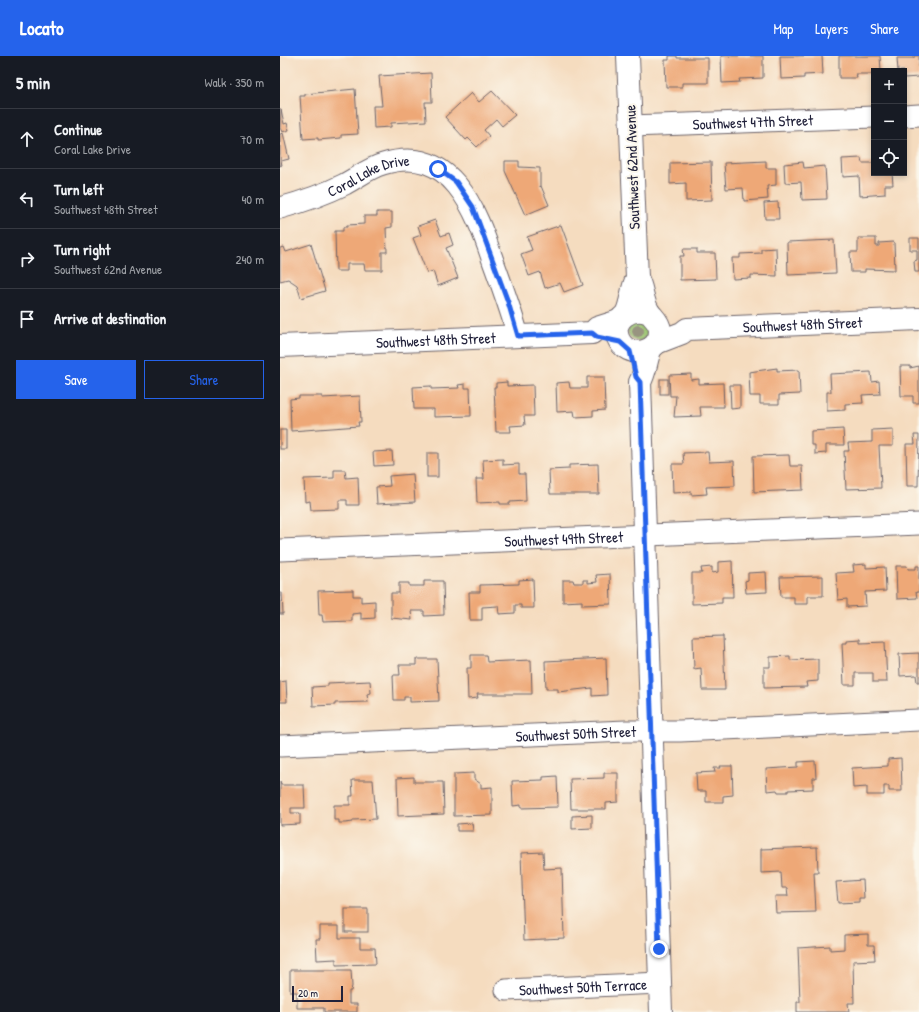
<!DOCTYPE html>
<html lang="en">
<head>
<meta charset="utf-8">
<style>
	body { margin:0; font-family:"Patrick Hand",sans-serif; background:#242831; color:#f1f3f6 }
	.controls { position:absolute; right:12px; top:12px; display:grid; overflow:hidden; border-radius:0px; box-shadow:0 2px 6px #0003 }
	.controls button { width:36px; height:36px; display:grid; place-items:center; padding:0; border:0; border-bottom:1px solid #363941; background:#171b24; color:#f1f3f6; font:20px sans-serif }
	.scale { position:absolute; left:12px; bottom:10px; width:51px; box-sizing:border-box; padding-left:4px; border:2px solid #22223b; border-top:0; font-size:11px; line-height:14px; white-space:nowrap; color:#22223b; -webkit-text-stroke:3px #fbf7ec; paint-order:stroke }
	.stop { position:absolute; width:12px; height:12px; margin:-9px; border:3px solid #2563eb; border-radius:50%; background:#fff }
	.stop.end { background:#2563eb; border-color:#fff; box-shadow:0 1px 4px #0008 }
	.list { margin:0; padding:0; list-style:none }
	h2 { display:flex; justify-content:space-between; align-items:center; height:52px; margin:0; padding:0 16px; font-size:17px }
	h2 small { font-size:13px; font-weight:400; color:#9ea1a6 }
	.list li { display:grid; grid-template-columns:26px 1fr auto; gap:12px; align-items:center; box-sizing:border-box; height:60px; padding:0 16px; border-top:1px solid #363941 }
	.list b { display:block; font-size:15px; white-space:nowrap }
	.list p { margin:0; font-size:13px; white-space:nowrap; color:#9ea1a6 }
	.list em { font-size:13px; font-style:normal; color:#9ea1a6 }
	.actions { display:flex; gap:8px; padding:12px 16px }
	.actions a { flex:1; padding:9px 0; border:1px solid #2563eb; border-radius:0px; text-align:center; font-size:14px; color:#2563eb }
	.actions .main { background:#2563eb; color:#fff }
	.icon { flex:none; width:22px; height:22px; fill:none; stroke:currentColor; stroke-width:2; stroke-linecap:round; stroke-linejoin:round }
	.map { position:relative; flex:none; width:639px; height:956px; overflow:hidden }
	header { display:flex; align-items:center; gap:24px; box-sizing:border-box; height:56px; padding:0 20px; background:#2563eb; color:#fff }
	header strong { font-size:19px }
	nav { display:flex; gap:22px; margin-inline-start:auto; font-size:14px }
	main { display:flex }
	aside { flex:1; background:#171b24 }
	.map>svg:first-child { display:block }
</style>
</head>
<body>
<header>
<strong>Locato</strong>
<nav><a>Map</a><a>Layers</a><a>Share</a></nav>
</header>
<main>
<aside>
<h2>5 min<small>Walk · 350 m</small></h2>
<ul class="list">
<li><svg class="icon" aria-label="ahead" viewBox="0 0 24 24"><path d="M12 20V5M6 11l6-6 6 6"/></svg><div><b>Continue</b><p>Coral Lake Drive</p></div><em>70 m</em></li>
<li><svg class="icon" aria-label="left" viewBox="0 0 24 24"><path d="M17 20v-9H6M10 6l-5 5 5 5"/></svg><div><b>Turn left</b><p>Southwest 48th Street</p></div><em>40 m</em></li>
<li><svg class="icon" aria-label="right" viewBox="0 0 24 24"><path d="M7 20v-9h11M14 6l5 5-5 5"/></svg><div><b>Turn right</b><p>Southwest 62nd Avenue</p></div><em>240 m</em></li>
<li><svg class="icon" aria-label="arrive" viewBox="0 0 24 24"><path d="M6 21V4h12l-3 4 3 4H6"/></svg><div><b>Arrive at destination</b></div></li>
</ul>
<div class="actions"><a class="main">Save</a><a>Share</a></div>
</aside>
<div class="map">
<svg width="639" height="956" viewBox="0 0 639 956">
	<rect width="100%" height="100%" fill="#fbf7ec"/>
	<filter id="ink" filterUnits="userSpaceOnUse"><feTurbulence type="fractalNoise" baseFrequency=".025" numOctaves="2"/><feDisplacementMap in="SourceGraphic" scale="8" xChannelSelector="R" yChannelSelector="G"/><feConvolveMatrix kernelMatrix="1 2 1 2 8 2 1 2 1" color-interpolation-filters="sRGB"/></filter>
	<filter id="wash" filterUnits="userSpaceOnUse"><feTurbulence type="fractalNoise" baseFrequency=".012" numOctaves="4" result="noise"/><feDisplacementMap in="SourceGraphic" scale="16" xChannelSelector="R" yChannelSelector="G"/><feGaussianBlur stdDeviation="0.9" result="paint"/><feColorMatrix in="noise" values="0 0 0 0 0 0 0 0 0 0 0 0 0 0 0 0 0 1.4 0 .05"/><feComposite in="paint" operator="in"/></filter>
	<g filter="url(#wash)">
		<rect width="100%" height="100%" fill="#f5dcbf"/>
		<circle fill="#9ac36f" stroke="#5e7255" cx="358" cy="275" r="10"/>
		<g id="blocks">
			<g fill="#eea877">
				<polygon points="389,0 397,0 397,2 428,2 428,27 402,27 402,31 386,31 385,4 389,4"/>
				<polygon points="441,0 483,0 483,22 459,23 460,26 442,27"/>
				<polygon points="500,0 542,0 543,18 524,19 524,22 501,23"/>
				<polygon points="559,0 600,0 601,15 594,15 594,18 576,18 577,22 559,22"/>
				<polygon points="634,0 639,0 639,21 624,22 624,15 618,15 617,2 634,2"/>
				<polygon points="151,17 152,46 145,46 146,65 111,67 111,71 94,72 93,50 102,50 99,20"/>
				<polygon points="75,33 78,78 61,79 61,82 38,84 38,82 23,83 20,40 25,40 25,38"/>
				<polygon points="212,35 235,59 222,70 216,63 204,74 209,80 197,91 188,82 186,84 165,61 191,37 199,46"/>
				<polygon points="1,53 4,68 7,67 9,74 2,76 0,72"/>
				<polygon points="3,77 9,103 1,105 2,109 0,110 0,78"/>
				<polygon points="581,102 582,107 594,107 594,117 612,117 613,129 605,129 605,138 580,140 579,120 563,121 562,103"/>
				<polygon points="225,105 239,105 239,111 260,112 260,131 261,130 269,149 245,159 225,115"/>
				<polygon points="486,105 486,112 496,112 496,129 487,130 488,143 464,145 463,132 446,133 444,107"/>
				<polygon points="431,106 432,144 406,145 406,127 390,128 390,107"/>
				<polygon points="523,106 524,112 545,110 547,143 522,144 521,126 505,127 504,108"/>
				<polygon points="498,146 499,163 485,163 484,147"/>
				<polygon points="97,156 112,156 112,171 106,172 107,196 102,196 102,214 85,214 84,208 67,208 67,215 56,215 55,175 63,175 63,171 67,171 67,169 84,168 84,160 97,160"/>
				<polygon points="155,164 161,180 169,177 173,189 166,192 178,222 158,230 153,215 147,217 133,182 141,179 138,170"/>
				<polygon points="281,169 303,229 284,236 280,227 265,232 260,216 249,220 241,198 252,194 247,181"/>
				<polygon points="578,182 596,182 596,190 599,190 599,187 614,186 615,214 585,213 585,216 571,216 570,196 578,196"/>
				<polygon points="630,182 639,182 639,216 635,216 634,205 637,204 637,194 630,194"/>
				<polygon points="554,184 556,217 508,219 507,186"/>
				<polygon points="31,188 45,235 21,242 17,229 8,223 0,225 0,192 4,191 6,196"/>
				<polygon points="496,192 497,220 471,219 471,222 453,223 452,202 460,202 460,198 481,197 481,193"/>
				<polygon points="403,193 417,193 417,197 435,197 436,223 400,224 400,200 404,200"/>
				<polygon points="620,310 630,310 630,312 639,310 639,347 633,347 633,340 621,340"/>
				<polygon points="497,312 497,315 519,314 520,338 499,339 499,348 480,348 480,340 470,340 469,316"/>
				<polygon points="591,316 592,326 599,325 600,338 582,339 583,347 565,348 565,354 547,355 547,336 551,336 550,318"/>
				<polygon points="411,318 411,324 419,323 419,328 443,327 444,351 420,351 421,360 394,361 396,340 390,340 389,319"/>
				<polygon points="307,321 324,321 325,354 313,355 313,360 295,361 294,355 277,356 276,327 289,326 290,332 307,332"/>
				<rect x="380" y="323" width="8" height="15"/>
				<polygon points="227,326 227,330 253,329 254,360 244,360 245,369 230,370 231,376 216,376 214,331 216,331 216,327"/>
				<polygon points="185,328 185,332 190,332 191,360 154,361 154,353 134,353 133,331 151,330 151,333 179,332 178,329"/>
				<polygon points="450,329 460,329 460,352 451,353"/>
				<polygon points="19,340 42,340 42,342 80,340 81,366 78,366 79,370 11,375 10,343 19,342"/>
				<polygon points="563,373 564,389 546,389 546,397 535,398 535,389 531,389 531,375"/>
				<polygon points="613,373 613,390 599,390 601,432 566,433 564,395 569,395 568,387 592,386 592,374"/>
				<rect x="0" y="374" width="6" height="19"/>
				<polygon points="634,379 639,379 638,430 627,430 626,388 635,388"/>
				<polygon points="112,395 113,409 94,410 93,396"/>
				<polygon points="428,396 429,406 454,405 455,430 426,431 427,438 411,439 411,436 393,437 392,408 404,408 403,397"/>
				<rect x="147" y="397" width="11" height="24"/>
				<polygon points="509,399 510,410 522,410 523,434 474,436 473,400"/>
				<polygon points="223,403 223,409 239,408 239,418 245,418 246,445 230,446 230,448 220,448 220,446 197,447 196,423 204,423 203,404"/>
				<polygon points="318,408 319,438 270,438 269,414 289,413 289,409"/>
				<polygon points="54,414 65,414 66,422 78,421 79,449 67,449 67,444 59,444 59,453 31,454 30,445 25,446 24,423 54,422"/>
				<polygon points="133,418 135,446 97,448 96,431 110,430 109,420"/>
				<polygon points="452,505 453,541 442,541 442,547 412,548 412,517 422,517 421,512 432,511 432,517 438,516 438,506"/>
				<polygon points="586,508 586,512 605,511 606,535 585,536 586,550 567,551 567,543 558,544 556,517 574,516 573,509"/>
				<polygon points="616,510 627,510 628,513 636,513 636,510 639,510 639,536 636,536 637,542 617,543"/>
				<polygon points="486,516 487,536 466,537 465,525 468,524 468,517"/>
				<polygon points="330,518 331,548 302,549 302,545 283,546 283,524 293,524 294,527 303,527 303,524 308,524 308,527 317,526 316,519"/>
				<polygon points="543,520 543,540 528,540 528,548 514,548 514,541 501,541 500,521"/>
				<polygon points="253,523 254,552 241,552 241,549 235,549 235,557 219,558 218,550 202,551 202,564 190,564 189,536 200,536 200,529 239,528 239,524"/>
				<polygon points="144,525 163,525 164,559 144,560 144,555 131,555 132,564 111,562 111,537 119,537 119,527 129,527 129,530 144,530"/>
				<polygon points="73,534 73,540 81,540 81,546 95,545 95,562 81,563 81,557 72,558 72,565 43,566 42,559 39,559 38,535"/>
				<polygon points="0,537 2,537 3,558 0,558"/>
				<polygon points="443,580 445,634 422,634 421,612 414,613 413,581"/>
				<polygon points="580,583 580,587 605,586 607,626 593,626 593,617 575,617 575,629 564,629 562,587 566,587 566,584"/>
				<polygon points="639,597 639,626 637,626 636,619 620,620 619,598"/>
				<polygon points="191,599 206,599 207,606 251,604 252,638 197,638 198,642 188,643 187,612 191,612"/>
				<polygon points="510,600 510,604 538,603 538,625 526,626 527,631 484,632 484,611 490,611 490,601"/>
				<polygon points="326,602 327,639 312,640 312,632 278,636 278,633 266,633 265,605"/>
				<polygon points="136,603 157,603 159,645 130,646 130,641 124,641 124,644 114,644 113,619 120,619 119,609 136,609"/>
				<polygon points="6,625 7,646 0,646 0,626"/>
				<polygon points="90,625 91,637 87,638 88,646 55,647 55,649 33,650 32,631 48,630 48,627"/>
				<polygon points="621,702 622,735 609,735 609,730 604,730 604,739 587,739 587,731 573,732 572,712 608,710 608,703"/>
				<polygon points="535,705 536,722 533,722 533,733 508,734 508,736 498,736 497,734 487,735 486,713 518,711 518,706"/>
				<polygon points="440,710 452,710 453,739 443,740 443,746 426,746 426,735 417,735 416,717 435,716 434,712 441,712"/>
				<polygon points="194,717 194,723 201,728 201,732 212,731 212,759 174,760 174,718"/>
				<polygon points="324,717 338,717 338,746 326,747 326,753 291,753 290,723 324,722"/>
				<polygon points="277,720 278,751 241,752 241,749 233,750 232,725 263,724 263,721"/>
				<polygon points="134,721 134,726 163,726 164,758 118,760 117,722"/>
				<polygon points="72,724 93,724 96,763 73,764 73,766 65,767 59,767 59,764 54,764 54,749 70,749 70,740 73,740"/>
				<polygon points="0,725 1,729 24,729 25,752 11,752 11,757 20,757 20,768 0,769"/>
				<polygon points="312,759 312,772 292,773 292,760"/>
				<polygon points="192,767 193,775 177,775 177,768"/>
				<polygon points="537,791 538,816 534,816 536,856 496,857 495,840 508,840 507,832 502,832 501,816 481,817 481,793"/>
				<polygon points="263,796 264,813 282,812 284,882 244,884 241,797"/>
				<polygon points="583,824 584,842 579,842 579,846 558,847 556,826"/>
				<rect x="65" y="853" width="23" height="23"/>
				<polygon points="40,870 59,870 59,882 80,882 80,892 95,892 96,908 56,909 56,903 37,904 36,883 40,883"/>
				<polygon points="588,878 588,889 594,889 595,904 573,905 574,947 568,947 569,956 517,956 517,946 520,946 518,892 550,890 550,894 564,893 564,879"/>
				<polygon points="10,914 71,914 72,930 71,935 69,935 69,948 77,948 77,956 44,956 44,952 17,952 17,936 10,936"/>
			</g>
		</g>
	</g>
	<g filter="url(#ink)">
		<use href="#blocks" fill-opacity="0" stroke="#6c6369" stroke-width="1"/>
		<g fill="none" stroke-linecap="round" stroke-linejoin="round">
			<g stroke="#6c6369" stroke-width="23">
				<g id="street">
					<polyline points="624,60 639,59"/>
					<path id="s1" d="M 351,70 L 594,61"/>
					<path id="s2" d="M 0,152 C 22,146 45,138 65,128 C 78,121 89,112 103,108 C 171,87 196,154 213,205 C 222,230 231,254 238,280"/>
					<path id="s3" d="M 0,494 L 639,468"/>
					<path id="s4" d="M 0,690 L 346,675 L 400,675 L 639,664"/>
					<path id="s5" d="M 226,934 L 380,927"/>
				</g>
			</g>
			<g stroke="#6c6369" stroke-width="24">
				<g id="secondary">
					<path d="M 357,222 C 363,232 362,246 369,256 C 373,262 379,265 380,274 C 381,298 347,304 338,282 C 331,262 353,250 369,257"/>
					<path d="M 346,258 C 352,246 351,233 357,222 L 348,0"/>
					<path id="s6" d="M 376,287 L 402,277 L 407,273 L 639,263"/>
					<path id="s7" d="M 0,290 L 312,277 L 317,272 L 339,265"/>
					<path d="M 371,292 C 366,303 366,316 360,326 L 381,956"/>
				</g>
			</g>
			<use href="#street" stroke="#fff" stroke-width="21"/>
			<use href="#secondary" stroke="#fff" stroke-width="22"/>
		</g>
		<circle fill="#989480" cx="358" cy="275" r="6"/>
	</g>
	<g fill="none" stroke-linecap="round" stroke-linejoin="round" filter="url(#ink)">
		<polyline stroke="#2563eb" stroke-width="5" points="158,113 176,126 193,151 228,246 238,280 312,277 317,281 340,286 350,295 356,321 360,326 379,893"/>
	</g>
	<g text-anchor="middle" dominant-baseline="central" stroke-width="4" stroke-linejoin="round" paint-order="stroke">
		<g font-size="15" fill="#22223b" stroke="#fbf7ec">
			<text stroke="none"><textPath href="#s1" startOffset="122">Southwest 47th Street</textPath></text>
			<text transform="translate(352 111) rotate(-92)">Southwest 62nd Avenue</text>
			<text stroke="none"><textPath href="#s2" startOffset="95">Coral Lake Drive</textPath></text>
			<text stroke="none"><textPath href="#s6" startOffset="150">Southwest 48th Street</textPath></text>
			<text stroke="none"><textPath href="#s7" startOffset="156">Southwest 48th Street</textPath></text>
			<text stroke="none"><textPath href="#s3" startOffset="284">Southwest 49th Street</textPath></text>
			<text stroke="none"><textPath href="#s4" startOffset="296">Southwest 50th Street</textPath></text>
			<text stroke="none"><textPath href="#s5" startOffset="77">Southwest 50th Terrace</textPath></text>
		</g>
	</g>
</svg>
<div class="controls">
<button>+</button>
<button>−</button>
<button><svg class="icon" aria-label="locate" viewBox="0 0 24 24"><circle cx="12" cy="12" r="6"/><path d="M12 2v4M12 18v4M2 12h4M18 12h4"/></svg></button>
</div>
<div class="scale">20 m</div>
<div class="stop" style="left:158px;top:113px"></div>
<div class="stop end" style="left:379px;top:893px"></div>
</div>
</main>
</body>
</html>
